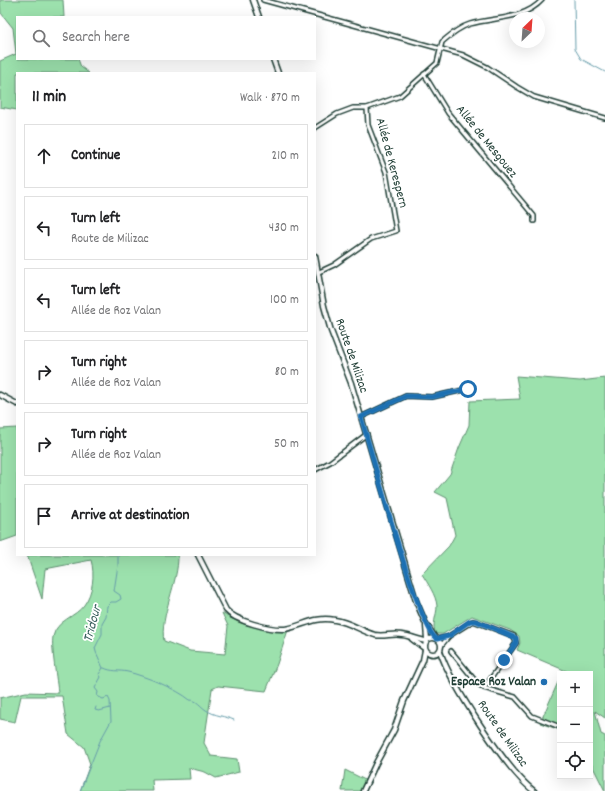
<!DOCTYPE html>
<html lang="en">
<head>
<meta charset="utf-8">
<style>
	body { margin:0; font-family:Dekko,sans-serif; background:#f6f6f6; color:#202124 }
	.controls { position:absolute; right:12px; bottom:12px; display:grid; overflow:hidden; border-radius:0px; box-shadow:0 4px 16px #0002 }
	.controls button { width:36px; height:36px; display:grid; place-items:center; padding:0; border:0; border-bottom:1px solid #e0e0e0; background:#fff; color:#202124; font:20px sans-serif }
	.compass { position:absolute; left:509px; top:12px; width:36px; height:36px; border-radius:50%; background:#fff; box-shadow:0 4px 16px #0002; rotate:25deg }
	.stop { position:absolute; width:12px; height:12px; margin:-9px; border:3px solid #1f6fb2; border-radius:50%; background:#fff }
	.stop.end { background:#1f6fb2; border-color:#fff; box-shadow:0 1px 4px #0008 }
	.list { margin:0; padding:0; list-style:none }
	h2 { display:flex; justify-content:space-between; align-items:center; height:52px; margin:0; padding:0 16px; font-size:17px }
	h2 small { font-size:13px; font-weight:400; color:#757577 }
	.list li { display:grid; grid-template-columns:26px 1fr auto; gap:12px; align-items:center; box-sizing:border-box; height:64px; margin:0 8px 8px; padding:0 8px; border:1px solid #e0e0e0; border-radius:0px }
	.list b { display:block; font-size:15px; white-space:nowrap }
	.list p { margin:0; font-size:13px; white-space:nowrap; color:#757577 }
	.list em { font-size:13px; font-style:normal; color:#757577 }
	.icon { flex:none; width:22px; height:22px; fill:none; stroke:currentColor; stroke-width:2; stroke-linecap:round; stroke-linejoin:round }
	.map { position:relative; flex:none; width:605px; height:791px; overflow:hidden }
	.search { position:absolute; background:#fff; box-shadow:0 4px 16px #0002; left:16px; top:16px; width:300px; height:44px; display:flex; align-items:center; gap:10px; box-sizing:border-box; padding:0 14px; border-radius:0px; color:#757577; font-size:15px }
	.panel { position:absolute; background:#fff; box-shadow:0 4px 16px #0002; left:16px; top:72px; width:300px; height:484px; border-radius:0px }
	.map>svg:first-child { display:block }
</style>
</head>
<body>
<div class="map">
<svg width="605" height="791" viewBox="0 0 605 791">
	<rect width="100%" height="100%" fill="#fff"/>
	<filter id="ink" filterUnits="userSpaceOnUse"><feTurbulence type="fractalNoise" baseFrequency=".025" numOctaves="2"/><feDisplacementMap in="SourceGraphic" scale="8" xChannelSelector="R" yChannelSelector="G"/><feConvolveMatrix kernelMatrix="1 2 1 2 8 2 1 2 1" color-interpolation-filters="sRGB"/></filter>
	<g filter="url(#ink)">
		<g fill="#9ce1ad" stroke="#5e8f70">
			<polygon points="0,0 63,0 64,17 17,17 17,59 78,59 81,67 89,73 17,73 17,110 0,107 0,61 16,54 13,28 1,13"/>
			<path d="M 516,376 L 580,381 L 605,378 L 605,718 L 595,711 L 601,734 L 605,736 L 605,791 L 590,761 L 590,674 L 570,674 L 571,673 L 517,650 L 520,643 L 519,636 L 510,630 L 472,616 L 443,634 L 436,634 C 431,625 437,616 437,606 C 436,595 428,584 422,574 L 449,546 L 455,535 L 447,498 L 435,492 L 450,474 L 459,448 L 469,425 L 470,401 L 520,399 Z"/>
			<polygon points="17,428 17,536 0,542 0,429"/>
			<path d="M 27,555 L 178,555 C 179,582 159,617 164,641 L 190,651 L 225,654 L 228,626 L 222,613 C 239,625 267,632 288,630 L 277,664 L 266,691 L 218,686 L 212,689 L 204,743 L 211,756 L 237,759 L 239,772 L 216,778 L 205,772 L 189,768 L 190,779 L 152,780 L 153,791 L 80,791 L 90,764 L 84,747 L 68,734 L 62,696 L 21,696 L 15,722 L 0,719 L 0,698 L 26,692 L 58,693 C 57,681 51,647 53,637 C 56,620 76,617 84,605 C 93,593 95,574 91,560 L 45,569 L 42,599 Z"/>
			<polygon points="559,680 560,680 560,730 540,723"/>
			<polygon points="345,770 369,782 365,791 342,791"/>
		</g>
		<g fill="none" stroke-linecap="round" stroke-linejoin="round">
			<g stroke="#669caa" stroke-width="1">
				<polyline points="574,0 575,49 581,59 605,72"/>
				<polyline points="103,668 96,652 95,648 102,634 102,624 106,617 107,606 111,602 116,602 121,599 120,595 114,591 118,565 118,555"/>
				<path d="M 104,668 C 112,672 119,670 128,672 C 145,676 177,689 190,700 C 197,700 200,706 206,710 C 215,716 225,716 234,720"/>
				<polyline points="96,707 95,710 99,711 110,708"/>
				<polyline points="80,791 100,741 111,721 110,701 108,697 103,699 97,696 98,692 95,688 101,677 99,674 103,668"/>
			</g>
			<g stroke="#1f3d34" stroke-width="6">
				<g id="street">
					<polyline points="263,0 463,55 487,67 517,87 534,97 605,118"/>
					<polyline points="424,74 448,113 534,216 534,221"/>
					<path d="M 315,128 L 337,114 L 353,108 L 367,108 L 400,96 L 437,63 L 442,42 C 450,35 460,27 470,24 C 494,17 524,20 542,0"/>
					<polyline points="319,272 334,265 371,239 396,231 386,172 368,125 367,108"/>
					<polyline points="361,417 406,396 432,397 468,389"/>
					<polyline points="315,470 330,462 367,434"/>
					<polyline points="437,639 448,637"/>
					<polyline points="441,646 449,636 473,621 514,636 516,643 484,688 515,697 532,716 560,727"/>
					<polyline points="451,651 477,683 484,688"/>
				</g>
			</g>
			<g stroke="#1f3d34" stroke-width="7">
				<g id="secondary">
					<polyline points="253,0 259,17"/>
					<polyline points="273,59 278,73"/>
					<polyline points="315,256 324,306 331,331 351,383 416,601 425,622 435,638"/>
					<polyline points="0,395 17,404"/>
					<path d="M 198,555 L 226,610 C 235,621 270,630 285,629 C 304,626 314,616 335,620 C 350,622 361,631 375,635 C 384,637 393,633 402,635 C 411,636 418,640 426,641"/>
					<polyline points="426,626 427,639"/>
					<circle cx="433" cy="646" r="8"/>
					<polyline points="412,639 424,648"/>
					<path d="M 440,651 C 450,683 507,771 534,791"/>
					<polyline points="363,791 376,763 394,730 404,701 423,660 425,650"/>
				</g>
			</g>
			<use href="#street" stroke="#fff" stroke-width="3"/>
			<use href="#secondary" stroke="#fff" stroke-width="4"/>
		</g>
	</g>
	<g fill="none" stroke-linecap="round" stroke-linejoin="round" filter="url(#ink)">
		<path stroke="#1f6fb2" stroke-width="5" d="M 468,389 L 432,397 L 406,396 L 361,417 C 371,449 418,629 437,639 L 449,636 L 470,621 L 476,621 L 516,638 L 516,643 L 504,660"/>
	</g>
	<circle fill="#1f6fb2" stroke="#fff" stroke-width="1.5" cx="544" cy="682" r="4"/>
	<g text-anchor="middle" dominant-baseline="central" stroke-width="3.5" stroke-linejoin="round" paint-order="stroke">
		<g font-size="13" fill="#1f3d34" stroke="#fff">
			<text transform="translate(486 142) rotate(51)">Allée de Mesgouez</text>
			<text transform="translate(391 163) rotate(75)">Allée de Kerespern</text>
			<text transform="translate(351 356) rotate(71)">Route de Milizac</text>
			<text transform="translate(502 734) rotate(55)">Route de Milizac</text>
		</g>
		<g font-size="13" font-weight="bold" fill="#1f3d34" stroke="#fff" text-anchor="end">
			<text x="536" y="682">Espace Roz Valan</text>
		</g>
		<g font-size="14" font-style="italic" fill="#375d5b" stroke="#fff">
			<text transform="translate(93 624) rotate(-75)">Tridour</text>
		</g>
	</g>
</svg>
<div class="controls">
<button>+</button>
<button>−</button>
<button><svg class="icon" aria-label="locate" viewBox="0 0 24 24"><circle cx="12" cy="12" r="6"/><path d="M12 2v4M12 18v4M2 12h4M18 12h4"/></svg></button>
</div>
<svg class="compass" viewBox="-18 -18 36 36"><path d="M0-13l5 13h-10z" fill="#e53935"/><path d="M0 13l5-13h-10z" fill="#757577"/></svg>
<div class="stop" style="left:468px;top:389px"></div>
<div class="stop end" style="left:504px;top:660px"></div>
<div class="search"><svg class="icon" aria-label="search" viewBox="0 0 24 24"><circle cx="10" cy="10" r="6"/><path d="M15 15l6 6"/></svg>Search here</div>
<section class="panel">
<h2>11 min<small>Walk · 870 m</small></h2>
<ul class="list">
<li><svg class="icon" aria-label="ahead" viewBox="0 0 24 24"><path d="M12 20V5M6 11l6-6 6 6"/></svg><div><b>Continue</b></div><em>210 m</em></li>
<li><svg class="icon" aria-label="left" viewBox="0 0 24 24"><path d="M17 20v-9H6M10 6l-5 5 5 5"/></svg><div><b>Turn left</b><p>Route de Milizac</p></div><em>430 m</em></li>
<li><svg class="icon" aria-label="left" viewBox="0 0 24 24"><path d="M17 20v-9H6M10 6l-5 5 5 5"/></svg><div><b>Turn left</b><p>Allée de Roz Valan</p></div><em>100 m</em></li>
<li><svg class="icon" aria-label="right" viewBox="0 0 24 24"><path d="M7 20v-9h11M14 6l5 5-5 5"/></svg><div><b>Turn right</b><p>Allée de Roz Valan</p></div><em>80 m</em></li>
<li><svg class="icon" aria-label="right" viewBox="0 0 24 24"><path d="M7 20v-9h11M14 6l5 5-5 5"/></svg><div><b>Turn right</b><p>Allée de Roz Valan</p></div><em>50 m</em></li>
<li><svg class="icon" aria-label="arrive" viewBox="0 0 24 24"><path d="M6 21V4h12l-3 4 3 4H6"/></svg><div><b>Arrive at destination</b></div></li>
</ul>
</section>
</div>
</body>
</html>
